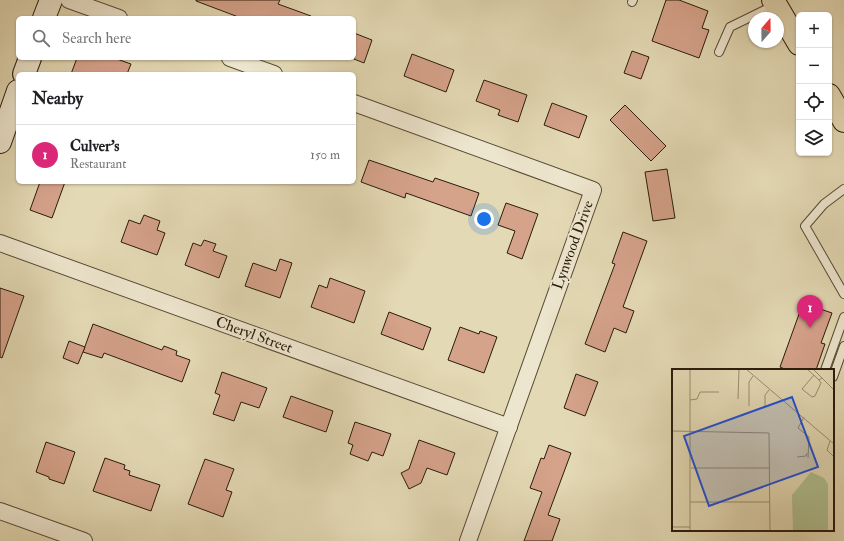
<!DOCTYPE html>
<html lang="en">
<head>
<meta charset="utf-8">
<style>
	body { margin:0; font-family:"IM FELL Double Pica",serif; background:#f6f6f6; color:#202124 }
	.controls { position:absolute; right:12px; top:12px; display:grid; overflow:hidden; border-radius:6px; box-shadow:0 1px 3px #0004 }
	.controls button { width:36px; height:36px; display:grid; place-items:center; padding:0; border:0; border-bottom:1px solid #e0e0e0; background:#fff; color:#202124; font:20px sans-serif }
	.compass { position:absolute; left:748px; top:12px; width:36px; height:36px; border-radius:50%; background:#fff; box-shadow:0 1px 3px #0004; rotate:20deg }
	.you { position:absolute; left:484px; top:219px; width:14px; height:14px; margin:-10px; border:3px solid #fff; border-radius:50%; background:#1a73e8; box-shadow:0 0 0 6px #1a73e833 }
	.badge { display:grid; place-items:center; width:26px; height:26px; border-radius:50%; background:#db2777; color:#fff; font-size:13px; font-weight:700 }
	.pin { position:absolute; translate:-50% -33px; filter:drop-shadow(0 1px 2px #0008) }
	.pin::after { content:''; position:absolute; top:21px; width:14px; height:12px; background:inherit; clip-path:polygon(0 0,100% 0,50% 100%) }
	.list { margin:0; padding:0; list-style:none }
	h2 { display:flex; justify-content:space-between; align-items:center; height:52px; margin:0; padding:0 16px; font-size:17px }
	h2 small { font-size:13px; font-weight:400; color:#757577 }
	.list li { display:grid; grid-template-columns:26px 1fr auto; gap:12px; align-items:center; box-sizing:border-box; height:60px; padding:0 16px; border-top:1px solid #e0e0e0 }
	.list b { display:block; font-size:15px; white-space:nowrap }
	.list p { margin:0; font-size:13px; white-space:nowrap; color:#757577 }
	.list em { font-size:13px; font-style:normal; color:#757577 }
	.icon { flex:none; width:22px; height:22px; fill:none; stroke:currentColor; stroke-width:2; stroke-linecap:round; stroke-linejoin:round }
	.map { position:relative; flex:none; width:844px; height:541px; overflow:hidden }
	.search { position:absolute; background:#fff; box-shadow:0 1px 3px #0004; left:16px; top:16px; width:340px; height:44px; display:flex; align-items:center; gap:10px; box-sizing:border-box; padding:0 14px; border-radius:6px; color:#757577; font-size:15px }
	.panel { position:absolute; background:#fff; box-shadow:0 1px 3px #0004; left:16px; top:72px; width:340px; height:112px; border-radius:6px }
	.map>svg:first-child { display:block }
</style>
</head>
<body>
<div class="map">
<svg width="844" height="541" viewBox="0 0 844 541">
	<rect width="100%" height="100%" fill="#e3d9b4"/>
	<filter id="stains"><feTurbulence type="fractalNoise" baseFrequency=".005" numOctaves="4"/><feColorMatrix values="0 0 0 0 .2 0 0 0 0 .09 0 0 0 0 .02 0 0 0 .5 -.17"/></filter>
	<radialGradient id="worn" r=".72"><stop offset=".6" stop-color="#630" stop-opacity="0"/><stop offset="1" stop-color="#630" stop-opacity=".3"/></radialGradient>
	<g fill="#d5a28a" stroke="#2a1b0b">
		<polygon points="196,0 280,0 278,4 311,16 311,18 241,18 196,1"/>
		<polygon points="666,0 679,0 708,11 702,28 709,30 699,58 652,41"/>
		<polygon points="354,33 372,40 364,63 354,59"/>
		<polygon points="632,51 649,57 641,79 624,73"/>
		<polygon points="412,54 454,70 446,92 404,76"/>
		<polygon points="77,58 114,58 131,64 127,74 71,74"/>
		<polygon points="484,80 527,95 518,122 498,115 500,110 476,101"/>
		<polygon points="552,103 587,116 579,138 544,125"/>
		<polygon points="625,105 666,146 651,161 610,120"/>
		<polygon points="369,160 433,182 435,178 479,193 471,216 406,193 405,198 361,182"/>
		<polygon points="667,169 675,218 653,221 645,172"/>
		<polygon points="40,182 65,182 52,218 30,210"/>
		<polygon points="506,203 538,214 522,259 507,253 515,231 498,225"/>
		<polygon points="144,215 160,221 157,230 165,233 157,255 121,242 129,220 140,224"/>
		<polygon points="623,232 647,241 623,307 634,311 626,333 614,328 605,352 585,344 615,264 612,263"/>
		<polygon points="204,240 216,244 213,251 227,256 219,278 185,265 193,243 201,246"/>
		<polygon points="280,259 292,263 280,298 245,286 253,263 276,271"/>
		<polygon points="330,278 365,291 354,323 311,307 319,285 327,288"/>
		<polygon points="0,288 24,296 2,358 0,357"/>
		<polygon points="803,303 832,313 821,343 825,344 816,370 787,370 780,367"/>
		<polygon points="389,312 431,328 423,350 381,334"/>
		<polygon points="93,324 162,350 164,346 177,351 176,355 190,360 182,382 104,353 102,358 83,352"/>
		<polygon points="460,327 479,334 480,331 497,337 484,373 448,360"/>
		<polygon points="69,341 85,347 78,364 63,358"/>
		<polygon points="222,372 267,388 259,408 241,402 234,421 213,414 220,395 215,393"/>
		<polygon points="576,374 598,382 585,416 564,408"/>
		<polygon points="291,396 333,411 326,432 283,417"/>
		<polygon points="355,422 391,434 383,456 372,452 368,461 350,454 353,445 348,443"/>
		<polygon points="419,440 455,453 447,475 427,468 421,483 409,489 401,473 409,469"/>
		<polygon points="46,442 75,452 64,484 49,479 49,477 36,472"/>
		<polygon points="549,445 571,453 548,515 560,519 552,541 524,541 542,492 530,488 541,458 544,459"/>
		<polygon points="105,458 125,465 124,469 130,471 129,475 160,485 151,511 93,491"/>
		<polygon points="205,459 234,469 226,490 232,492 223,517 188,504"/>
	</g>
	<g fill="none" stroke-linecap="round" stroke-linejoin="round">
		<g stroke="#584a35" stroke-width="10">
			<g id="lane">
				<polyline points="632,2 633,0"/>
				<polyline points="719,52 730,27 775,5"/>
				<polyline points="844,189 824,204 805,226 844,294"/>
				<polyline points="825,370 844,317"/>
				<polyline points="833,377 844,346"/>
			</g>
		</g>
		<g stroke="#584a35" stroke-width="18">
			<g id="street">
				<polyline points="69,0 119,18"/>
				<polyline points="230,58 274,74"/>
				<polyline points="354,103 593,190 468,541"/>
				<polyline points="0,243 509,427"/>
				<polyline points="0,511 84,541"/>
			</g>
		</g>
		<g stroke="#2a1b0b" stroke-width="24">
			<g id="secondary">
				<polyline points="44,18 51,0"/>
				<polyline points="24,74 30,58"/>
				<polyline points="0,142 18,91"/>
			</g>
		</g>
		<g stroke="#2a1b0b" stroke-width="24">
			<g id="highway">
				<polyline points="773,0 799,44"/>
				<polyline points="829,95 844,121"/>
			</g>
		</g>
		<use href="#lane" stroke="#ede6ce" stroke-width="8"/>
		<use href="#street" stroke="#ede6ce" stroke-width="16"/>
		<use href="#secondary" stroke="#ede6ce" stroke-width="22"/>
		<use href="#highway" stroke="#e3d9b4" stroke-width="22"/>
	</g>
	<g text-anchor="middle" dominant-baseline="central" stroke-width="4" stroke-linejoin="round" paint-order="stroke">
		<g font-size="15" fill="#2a1b0b" stroke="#ede6ce">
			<text transform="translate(573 245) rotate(-70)">Lynwood Drive</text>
			<text transform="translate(254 335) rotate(20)">Cheryl Street</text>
		</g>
	</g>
	<g transform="translate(672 369)">
		<rect width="162" height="162" fill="#e3d9b4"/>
		<path d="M 139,103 L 152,109 L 156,115 L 156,162 L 121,162 L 120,126 Z" fill="#b0c090"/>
		<path fill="none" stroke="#998d70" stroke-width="1" d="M 18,0 L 18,162M 74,0 L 162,75M 135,0 L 147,11M 141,0 L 162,21M 142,6 L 130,20 L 140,28 L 143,27 L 149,14 L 147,11 L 150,9M 66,30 L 67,0M 18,31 L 25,30 L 28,23 L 47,23M 77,37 L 77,13 L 81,7M 93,38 L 93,26 L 97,21M 132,48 L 126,59 L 137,68 L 136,89M 0,62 L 97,64 L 98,162M 158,72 L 155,81 L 162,88M 125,88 L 134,87 L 135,84M 19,99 L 97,99M 18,133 L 98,133M 0,158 L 18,158"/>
		<path fill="#1d4ed8" fill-opacity="0.15" stroke="#1d4ed8" stroke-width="2" d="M 120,28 L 146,98 L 37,137 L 12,67 Z"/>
		<rect width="162" height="162" fill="none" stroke="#2a1b0b" stroke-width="2"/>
	</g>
	<rect width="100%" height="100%" filter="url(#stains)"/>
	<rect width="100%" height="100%" fill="url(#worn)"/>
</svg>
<div class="controls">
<button>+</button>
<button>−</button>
<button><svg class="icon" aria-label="locate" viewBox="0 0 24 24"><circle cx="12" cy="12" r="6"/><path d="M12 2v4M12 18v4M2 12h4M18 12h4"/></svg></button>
<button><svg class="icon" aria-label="layers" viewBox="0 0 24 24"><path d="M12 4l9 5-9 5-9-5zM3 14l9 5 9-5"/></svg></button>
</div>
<svg class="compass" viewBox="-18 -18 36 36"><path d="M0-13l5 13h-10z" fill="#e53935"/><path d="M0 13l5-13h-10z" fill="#757577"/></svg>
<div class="you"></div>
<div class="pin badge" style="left:810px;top:328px">1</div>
<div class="search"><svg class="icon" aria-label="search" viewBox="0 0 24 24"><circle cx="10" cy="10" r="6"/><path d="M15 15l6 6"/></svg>Search here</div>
<section class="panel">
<h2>Nearby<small></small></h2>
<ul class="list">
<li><span class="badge">1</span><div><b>Culver's</b><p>Restaurant</p></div><em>150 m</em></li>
</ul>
</section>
</div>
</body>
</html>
